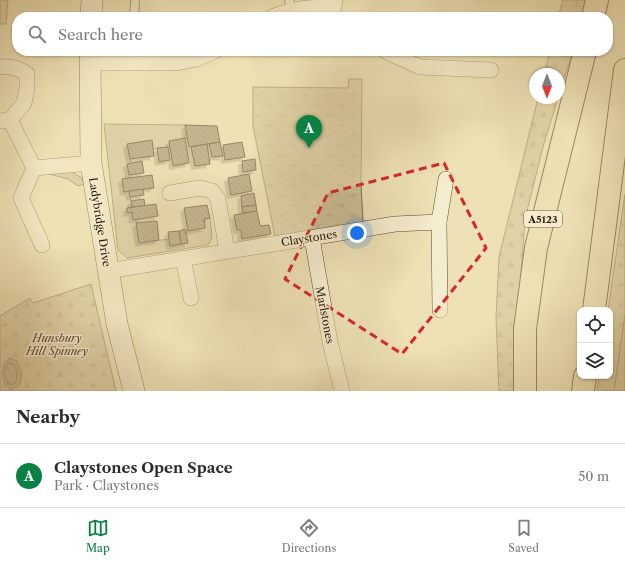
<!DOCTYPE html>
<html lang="en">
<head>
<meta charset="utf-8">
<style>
	body { margin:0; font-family:"Libre Caslon Text",serif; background:#f2f2f3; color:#2b2b33 }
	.controls { position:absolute; right:12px; bottom:12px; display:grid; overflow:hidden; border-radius:8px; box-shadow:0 1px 3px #0004 }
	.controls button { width:36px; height:36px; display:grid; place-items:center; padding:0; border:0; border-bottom:1px solid #e1e1e2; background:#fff; color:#2b2b33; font:20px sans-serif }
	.compass { position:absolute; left:529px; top:68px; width:36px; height:36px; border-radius:50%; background:#fff; box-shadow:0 1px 3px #0004; rotate:180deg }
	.you { position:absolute; left:357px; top:233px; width:14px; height:14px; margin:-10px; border:3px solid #fff; border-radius:50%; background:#1a73e8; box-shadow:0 0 0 6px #1a73e833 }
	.badge { display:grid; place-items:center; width:26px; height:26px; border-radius:50%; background:#0b8043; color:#fff; font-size:13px; font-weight:700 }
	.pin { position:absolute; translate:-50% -33px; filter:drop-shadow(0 1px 2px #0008) }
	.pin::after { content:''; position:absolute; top:21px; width:14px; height:12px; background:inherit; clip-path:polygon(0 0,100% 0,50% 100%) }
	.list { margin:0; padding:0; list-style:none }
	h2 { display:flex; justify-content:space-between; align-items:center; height:52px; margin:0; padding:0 16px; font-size:17px }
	h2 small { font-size:13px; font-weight:400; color:#7c7c81 }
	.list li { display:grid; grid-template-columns:26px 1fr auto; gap:12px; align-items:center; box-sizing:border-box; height:64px; padding:0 16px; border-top:1px solid #e1e1e2 }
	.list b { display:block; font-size:15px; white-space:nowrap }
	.list p { margin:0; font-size:13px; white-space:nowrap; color:#7c7c81 }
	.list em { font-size:13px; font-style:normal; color:#7c7c81 }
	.icon { flex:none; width:22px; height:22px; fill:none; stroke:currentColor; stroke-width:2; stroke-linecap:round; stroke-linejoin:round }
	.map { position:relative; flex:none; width:625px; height:391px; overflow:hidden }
	.search { position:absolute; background:#fff; box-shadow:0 1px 3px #0004; left:12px; right:12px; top:12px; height:44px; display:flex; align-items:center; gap:10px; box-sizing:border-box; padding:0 14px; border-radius:16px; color:#7c7c81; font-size:15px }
	.sheet { height:116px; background:#fff }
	nav { display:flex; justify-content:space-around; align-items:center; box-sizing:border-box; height:56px; border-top:1px solid #e1e1e2; background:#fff; font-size:11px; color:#7c7c81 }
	nav a { display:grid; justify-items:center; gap:2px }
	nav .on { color:#0b8043 }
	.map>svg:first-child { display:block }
</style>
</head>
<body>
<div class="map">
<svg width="625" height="391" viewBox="0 0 625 391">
	<defs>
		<pattern id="forest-firs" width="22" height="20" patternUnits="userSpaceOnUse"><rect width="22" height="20" fill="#cebf96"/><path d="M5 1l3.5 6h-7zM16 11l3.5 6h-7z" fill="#b1a480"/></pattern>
		<pattern id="park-tufts" width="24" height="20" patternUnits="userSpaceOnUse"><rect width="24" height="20" fill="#cebf96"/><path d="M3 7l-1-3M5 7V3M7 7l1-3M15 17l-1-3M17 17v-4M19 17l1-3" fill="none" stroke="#b1a480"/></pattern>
		<pattern id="water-ripples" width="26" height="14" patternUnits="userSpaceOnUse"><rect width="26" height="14" fill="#ae9d78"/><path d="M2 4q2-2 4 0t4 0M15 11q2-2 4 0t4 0" fill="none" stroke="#8e7f60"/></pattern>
		<pattern id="building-back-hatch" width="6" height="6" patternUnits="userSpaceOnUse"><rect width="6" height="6" fill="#938160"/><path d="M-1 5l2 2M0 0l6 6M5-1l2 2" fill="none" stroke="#79694d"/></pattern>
		<filter id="shadow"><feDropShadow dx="-3.5" dy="3.5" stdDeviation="0" flood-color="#0004"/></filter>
	</defs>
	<rect width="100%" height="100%" fill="#eee1b4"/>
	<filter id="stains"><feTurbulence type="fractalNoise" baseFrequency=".005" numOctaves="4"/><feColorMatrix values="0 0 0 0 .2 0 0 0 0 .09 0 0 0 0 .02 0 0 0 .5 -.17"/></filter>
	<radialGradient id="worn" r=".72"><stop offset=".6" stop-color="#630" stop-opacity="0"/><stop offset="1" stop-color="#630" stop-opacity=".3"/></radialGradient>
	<g fill="#cebf96" stroke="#806c4e">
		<polygon points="0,0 8,0 6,24 0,24"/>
		<polygon points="104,124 185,125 188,138 169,141 170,147 153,149 152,141 128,144 131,163 128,164 130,178 122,179 124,192 129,191 132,207 127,208 127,212 132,212 136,219 139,243 169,239 170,246 187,243 186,231 205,228 204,219 210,218 212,238 208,245 127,258 118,250"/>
		<polygon points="70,171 82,178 84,184 78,186 68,179 49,174"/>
		<polygon points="625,315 625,391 614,391"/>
	</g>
	<g fill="url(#forest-firs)" stroke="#806c4e">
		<polygon points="563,0 586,0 582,17 558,17"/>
		<polygon points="550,51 573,51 544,143 525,219 514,374 515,391 499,391 496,317 499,257 538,98 559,98 559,74 544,74"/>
		<polygon points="625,194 625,314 614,391 597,391 599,376 610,376 610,310 608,310"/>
		<polygon points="91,284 116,391 0,391 0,316 30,298 33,303"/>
	</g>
	<polygon fill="url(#park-tufts)" stroke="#806c4e" points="349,79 362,79 361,184 363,222 275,237 253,126 253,87 348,88"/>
	<path fill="url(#water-ripples)" stroke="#7c684a" d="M 9,358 L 17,361 L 22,373 L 20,385 L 11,390 C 0,382 0,368 9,358 Z"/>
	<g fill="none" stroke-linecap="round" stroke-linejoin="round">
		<polygon stroke="#705b3e" stroke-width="1" points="9,363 14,365 17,373 16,382 11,385 8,383 4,373"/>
	</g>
	<g fill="url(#building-back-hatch)" stroke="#311905" filter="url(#shadow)">
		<polygon points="185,125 217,126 220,142 189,147"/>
		<polygon points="185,138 189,163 173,166 169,141"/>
		<polygon points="152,140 154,156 130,159 127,144"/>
		<polygon points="220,142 223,156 212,157 209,144"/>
		<polygon points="242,142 245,157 225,160 223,145"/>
		<polygon points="207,144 210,164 195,166 191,147"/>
		<polygon points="168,147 170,160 159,162 157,148"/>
		<polygon points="255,159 256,170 243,172 242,161"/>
		<polygon points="142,161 144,173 129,175 127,164"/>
		<polygon points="249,174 252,191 231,195 228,178"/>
		<polygon points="152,175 154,188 124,192 122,179"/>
		<polygon points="143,189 144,195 130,197 129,191"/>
		<polygon points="254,193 256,205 242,207 241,196"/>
		<polygon points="144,199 145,206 132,207 131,201"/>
		<polygon points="156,204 158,216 133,220 132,212 127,213 127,208"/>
		<polygon points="207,205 210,218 204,219 205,228 188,231 184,208"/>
		<polygon points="256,205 257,211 243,213 242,207"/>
		<polygon points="257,211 260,226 269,225 271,234 242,239 241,230 237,230 234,215"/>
		<polygon points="157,221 159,240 139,243 136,223"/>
		<polygon points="185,229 188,243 181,244 179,231"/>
		<polygon points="179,231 181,244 170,246 168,232"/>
	</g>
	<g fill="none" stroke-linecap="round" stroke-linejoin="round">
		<g stroke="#604b31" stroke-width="10">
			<g id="lane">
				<polyline points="289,0 292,10"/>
				<polyline points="134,17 135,2"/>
				<polyline points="138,51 138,63"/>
			</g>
		</g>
		<g stroke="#604b31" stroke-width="16">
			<g id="street">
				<path d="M 272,17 C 292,8 312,7 334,7 L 335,0"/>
				<polyline points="385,51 420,67 491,70"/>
				<polyline points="89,63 176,63 196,59 215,51"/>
				<path d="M 0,67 C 10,66 19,68 27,74 L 27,89 L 24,103 L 10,120 L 1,121"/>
				<polyline points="10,120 34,168 21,198 42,245"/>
				<polyline points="34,168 91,163"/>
				<polyline points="170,193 200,188 212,191 218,199 227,251"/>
				<polyline points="312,238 330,342 342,391"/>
				<polyline points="183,258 191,298"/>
				<polyline points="108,271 395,224 439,222"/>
				<polyline points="440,310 439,222 446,179"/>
			</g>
		</g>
		<g stroke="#311905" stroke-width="22">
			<g id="secondary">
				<polyline points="91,17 92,0"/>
				<polyline points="90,51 91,163 117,324 134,391"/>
			</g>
		</g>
		<g stroke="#311905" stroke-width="24">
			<g id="highway">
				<polyline points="593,17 597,0"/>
				<polyline points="594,310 625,70"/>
				<polyline points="525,391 525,329 536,248 585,51"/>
				<polyline points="583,391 585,376"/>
			</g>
		</g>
		<use href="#lane" stroke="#f4ecce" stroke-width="8"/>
		<use href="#street" stroke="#f4ecce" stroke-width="15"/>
		<use href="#secondary" stroke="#f4ecce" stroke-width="21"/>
		<use href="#highway" stroke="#eee1b4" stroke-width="22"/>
	</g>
	<path d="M0 0H625V391H0ZM 444,163 L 486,248 L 402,354 L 285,279 L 328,193 Z" fill="#eee1b4" fill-opacity=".55" fill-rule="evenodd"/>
	<path fill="none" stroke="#d62828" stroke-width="3" stroke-dasharray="8 5" stroke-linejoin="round" d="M 444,163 L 486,248 L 402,354 L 285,279 L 328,193 Z"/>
	<g text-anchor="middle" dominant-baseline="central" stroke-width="3" stroke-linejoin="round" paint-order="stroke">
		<rect fill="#f4ecce" stroke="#6c5841" stroke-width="1" x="524" y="211" width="38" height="16" rx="3"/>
		<g font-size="10" font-weight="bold" fill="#311905">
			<text x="543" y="219">A5123</text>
		</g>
		<g font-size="11" fill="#311905" stroke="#f4ecce">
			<text transform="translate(100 222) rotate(81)">Ladybridge Drive</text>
			<text transform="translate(309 238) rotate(-9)">Claystones</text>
			<text transform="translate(325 315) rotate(79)">Marlstones</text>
		</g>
		<g font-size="11" font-style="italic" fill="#604b30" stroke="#f4ecce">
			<text x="57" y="338">Hunsbury<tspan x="57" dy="13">Hill Spinney</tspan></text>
		</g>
	</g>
	<rect width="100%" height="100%" filter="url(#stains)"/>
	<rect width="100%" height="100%" fill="url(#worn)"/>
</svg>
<div class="controls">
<button><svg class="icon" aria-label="locate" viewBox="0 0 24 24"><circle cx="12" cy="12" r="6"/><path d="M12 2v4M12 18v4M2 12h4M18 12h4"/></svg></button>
<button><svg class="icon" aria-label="layers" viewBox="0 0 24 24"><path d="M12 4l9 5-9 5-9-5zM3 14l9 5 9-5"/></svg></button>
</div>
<svg class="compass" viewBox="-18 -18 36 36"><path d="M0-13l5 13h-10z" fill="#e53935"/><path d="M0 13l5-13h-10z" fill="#7c7c81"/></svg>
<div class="you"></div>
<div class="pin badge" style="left:309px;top:148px">A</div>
<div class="search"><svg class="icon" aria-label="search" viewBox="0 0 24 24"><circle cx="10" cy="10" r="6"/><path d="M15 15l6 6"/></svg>Search here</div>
</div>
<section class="sheet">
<h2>Nearby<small></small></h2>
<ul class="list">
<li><span class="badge">A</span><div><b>Claystones Open Space</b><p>Park · Claystones</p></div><em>50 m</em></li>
</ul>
</section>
<nav>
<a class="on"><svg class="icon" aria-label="map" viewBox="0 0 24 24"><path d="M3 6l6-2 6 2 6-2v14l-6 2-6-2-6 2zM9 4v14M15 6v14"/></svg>Map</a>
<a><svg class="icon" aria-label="directions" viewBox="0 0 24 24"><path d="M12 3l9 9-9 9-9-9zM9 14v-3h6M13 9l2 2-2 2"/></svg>Directions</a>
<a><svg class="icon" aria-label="saved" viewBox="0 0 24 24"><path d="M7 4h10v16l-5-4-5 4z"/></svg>Saved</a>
</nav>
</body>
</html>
